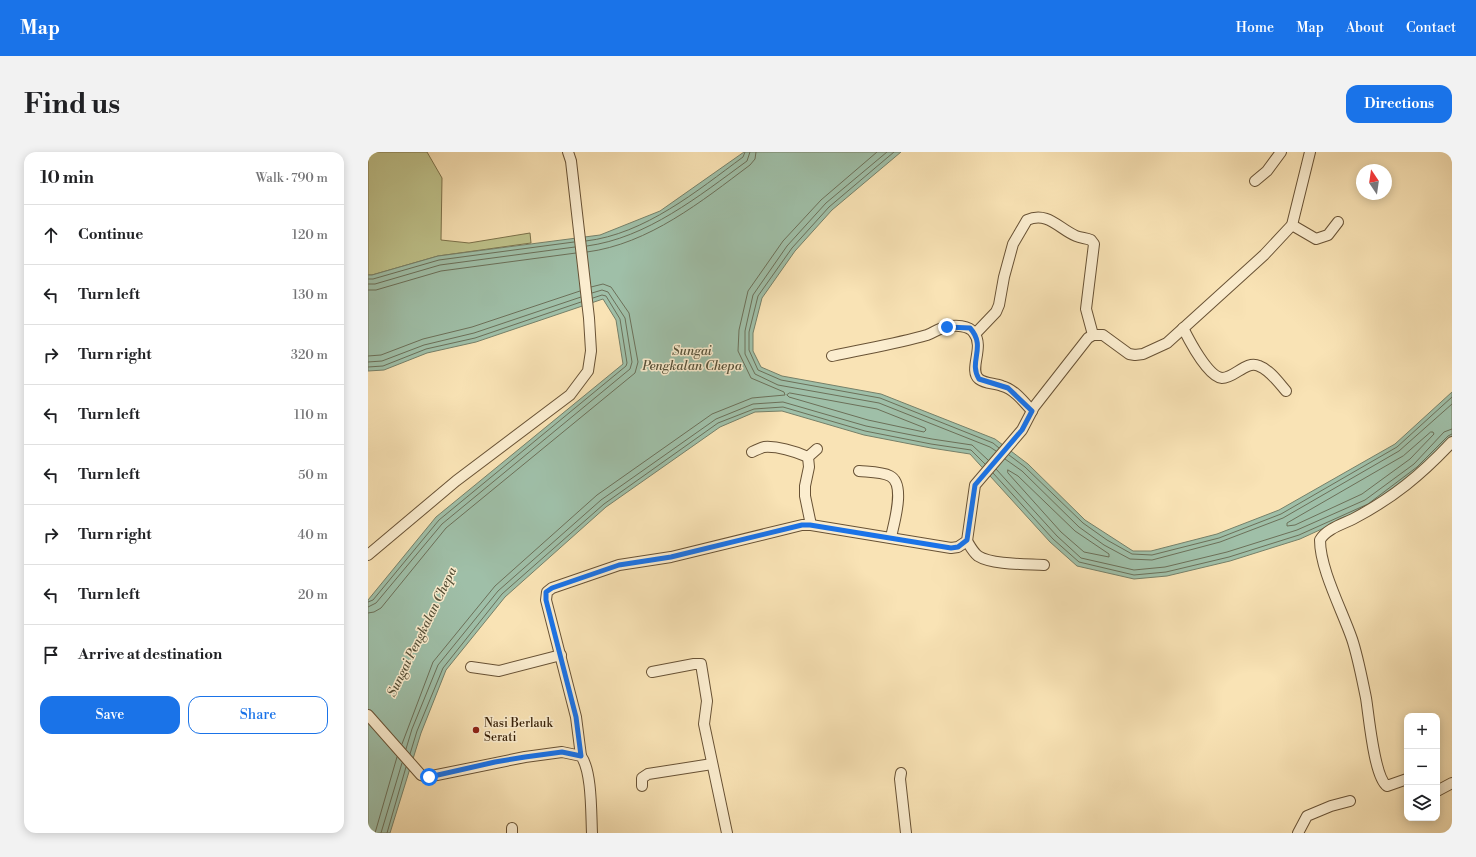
<!DOCTYPE html>
<html lang="en">
<head>
<meta charset="utf-8">
<style>
	body { margin:0; font-family:"Libre Bodoni",serif; background:#f2f2f2; color:#202124 }
	.controls { position:absolute; right:12px; bottom:12px; display:grid; overflow:hidden; border-radius:8px; box-shadow:0 2px 10px #0003 }
	.controls button { width:36px; height:36px; display:grid; place-items:center; padding:0; border:0; border-bottom:1px solid #e0e0e0; background:#fff; color:#202124; font:20px sans-serif }
	.compass { position:absolute; left:988px; top:12px; width:36px; height:36px; border-radius:50%; background:#fff; box-shadow:0 2px 10px #0003; rotate:347deg }
	.stop { position:absolute; width:12px; height:12px; margin:-9px; border:3px solid #1a73e8; border-radius:50%; background:#fff }
	.stop.end { background:#1a73e8; border-color:#fff; box-shadow:0 1px 4px #0008 }
	.list { margin:0; padding:0; list-style:none }
	h2 { display:flex; justify-content:space-between; align-items:center; height:52px; margin:0; padding:0 16px; font-size:17px }
	h2 small { font-size:13px; font-weight:400; color:#757577 }
	.list li { display:grid; grid-template-columns:26px 1fr auto; gap:12px; align-items:center; box-sizing:border-box; height:60px; padding:0 16px; border-top:1px solid #e0e0e0 }
	.list b { display:block; font-size:15px; white-space:nowrap }
	.list em { font-size:13px; font-style:normal; color:#757577 }
	.actions { display:flex; gap:8px; padding:12px 16px }
	.actions a { flex:1; padding:9px 0; border:1px solid #1a73e8; border-radius:12px; text-align:center; font-size:14px; color:#1a73e8 }
	.actions .main { background:#1a73e8; color:#fff }
	.icon { flex:none; width:22px; height:22px; fill:none; stroke:currentColor; stroke-width:2; stroke-linecap:round; stroke-linejoin:round }
	.map { position:relative; flex:none; width:1084px; height:681px; overflow:hidden; border-radius:12px }
	header { display:flex; align-items:center; gap:24px; box-sizing:border-box; height:56px; padding:0 20px; background:#1a73e8; color:#fff }
	header strong { font-size:19px }
	nav { display:flex; gap:22px; margin-inline-start:auto; font-size:14px }
	.intro { display:flex; align-items:center; justify-content:space-between; box-sizing:border-box; height:96px; padding:0 24px }
	h1 { margin:0; font-size:28px }
	.button { padding:10px 18px; border-radius:12px; background:#1a73e8; color:#fff; font-size:14px; font-weight:700 }
	main { display:flex; gap:24px; padding:0 24px }
	aside { flex:1; background:#fff; border-radius:12px; box-shadow:0 2px 10px #0003 }
	.map>svg:first-child { display:block }
</style>
</head>
<body>
<header>
<strong>Map</strong>
<nav><a>Home</a><a>Map</a><a>About</a><a>Contact</a></nav>
</header>
<div class="intro"><h1>Find us</h1><a class="button">Directions</a></div>
<main>
<aside>
<h2>10 min<small>Walk · 790 m</small></h2>
<ul class="list">
<li><svg class="icon" aria-label="ahead" viewBox="0 0 24 24"><path d="M12 20V5M6 11l6-6 6 6"/></svg><div><b>Continue</b></div><em>120 m</em></li>
<li><svg class="icon" aria-label="left" viewBox="0 0 24 24"><path d="M17 20v-9H6M10 6l-5 5 5 5"/></svg><div><b>Turn left</b></div><em>130 m</em></li>
<li><svg class="icon" aria-label="right" viewBox="0 0 24 24"><path d="M7 20v-9h11M14 6l5 5-5 5"/></svg><div><b>Turn right</b></div><em>320 m</em></li>
<li><svg class="icon" aria-label="left" viewBox="0 0 24 24"><path d="M17 20v-9H6M10 6l-5 5 5 5"/></svg><div><b>Turn left</b></div><em>110 m</em></li>
<li><svg class="icon" aria-label="left" viewBox="0 0 24 24"><path d="M17 20v-9H6M10 6l-5 5 5 5"/></svg><div><b>Turn left</b></div><em>50 m</em></li>
<li><svg class="icon" aria-label="right" viewBox="0 0 24 24"><path d="M7 20v-9h11M14 6l5 5-5 5"/></svg><div><b>Turn right</b></div><em>40 m</em></li>
<li><svg class="icon" aria-label="left" viewBox="0 0 24 24"><path d="M17 20v-9H6M10 6l-5 5 5 5"/></svg><div><b>Turn left</b></div><em>20 m</em></li>
<li><svg class="icon" aria-label="arrive" viewBox="0 0 24 24"><path d="M6 21V4h12l-3 4 3 4H6"/></svg><div><b>Arrive at destination</b></div></li>
</ul>
<div class="actions"><a class="main">Save</a><a>Share</a></div>
</aside>
<div class="map">
<svg width="1084" height="681" viewBox="0 0 1084 681">
	<rect width="100%" height="100%" fill="#f9e3b5"/>
	<filter id="stains"><feTurbulence type="fractalNoise" baseFrequency=".005" numOctaves="4"/><feColorMatrix values="0 0 0 0 .2 0 0 0 0 .09 0 0 0 0 .02 0 0 0 .5 -.17"/></filter>
	<radialGradient id="worn" r=".72"><stop offset=".6" stop-color="#630" stop-opacity="0"/><stop offset="1" stop-color="#630" stop-opacity=".3"/></radialGradient>
	<polygon fill="#bfc38c" stroke="#7c724b" points="0,0 59,0 74,26 73,88 101,91 162,81 163,91 70,104 4,123 0,123"/>
	<polygon fill="#9fbfa8" stroke="#768069" points="376,0 533,0 464,58 427,99 394,146 385,181 385,199 393,215 414,224 513,242 627,287 660,312 717,368 765,399 783,399 849,382 911,358 1027,292 1084,240 1084,285 1052,318 1002,355 932,387 862,409 799,424 766,427 709,414 682,390 602,302 563,296 496,283 414,259 387,260 352,275 238,355 137,445 78,518 53,581 22,681 0,681 0,448 68,365 255,212 248,168 235,147 108,190 59,201 16,218 0,219 0,123 4,123 70,104 232,83 292,59"/>
	<g fill="none" stroke-linecap="round" stroke-linejoin="round">
		<g stroke="#6c7059" stroke-width="1">
			<polyline points="519,0 458,51 419,94 385,143 377,179 377,202 387,222 410,233 511,251 622,295 628,299"/>
			<polyline points="526,0 461,55 424,96 390,144 381,180 381,198 390,218 413,228 512,246 625,291 631,296"/>
			<path d="M 218,89 C 277,82 329,39 375,5 L 377,0"/>
			<path d="M 219,94 C 279,86 331,44 379,9 L 382,0"/>
			<path d="M 219,100 C 281,92 334,49 382,13 L 387,7 L 388,0"/>
			<polyline points="0,127 5,127 71,108 206,90"/>
			<polyline points="0,132 7,132 72,113 207,95"/>
			<polyline points="0,138 8,138 73,119 208,101"/>
			<polyline points="0,204 13,203 55,187 104,175 212,139"/>
			<polyline points="0,210 14,209 56,193 106,181 213,145"/>
			<polyline points="0,215 15,214 58,197 107,186 213,150"/>
			<polygon points="422,241 509,257 557,276 558,278 556,280 500,268 421,245 419,243"/>
			<polygon points="1063,280 1065,280 1066,282 1042,307 994,342 927,373 919,374 919,371 1035,304"/>
			<polyline points="641,303 657,315 715,371 739,388 764,402 784,403 851,386 913,362 1029,295 1084,245"/>
			<polyline points="637,307 654,319 711,375 736,393 762,407 784,408 852,390 915,366 1031,299 1084,252"/>
			<polyline points="628,317 689,384 713,406 766,418 797,415 859,400 929,378 997,348 1046,312 1076,280 1084,277"/>
			<polygon points="640,318 650,324 707,379 741,402 741,405 716,400 693,380 640,321"/>
			<polyline points="625,321 685,387 711,410 766,423 798,420 861,405 931,383 1000,352 1049,315 1080,284 1084,282"/>
			<polyline points="0,450 5,448 71,368 258,214 259,211 252,167 238,144 234,143 225,146"/>
			<polyline points="0,455 8,451 74,372 262,217 264,210 257,166 240,140 234,138 224,141"/>
			<polyline points="0,461 6,460 13,456 78,376 267,221 270,210 261,161 243,135 235,132 223,135"/>
			<polyline points="34,592 65,510 127,434 229,343 344,262 384,246 417,243 416,240 383,226 370,199 371,178 380,139 415,89 453,48 509,0"/>
			<polyline points="38,597 44,577 70,513 130,439 233,348 348,267 385,252 415,250 498,274 564,287 604,293 620,308"/>
			<polyline points="42,602 49,579 75,516 134,442 236,352 350,271 386,257 415,255 497,279 563,292 603,298 617,312"/>
			<polyline points="7,681 29,605"/>
			<polyline points="13,681 34,611"/>
			<polyline points="19,681 38,615"/>
		</g>
		<g stroke="#685235" stroke-width="12">
			<g id="minor">
				<polyline points="887,29 899,19 913,0"/>
				<polyline points="924,73 948,87 960,83 970,70"/>
				<path d="M 815,176 C 821,188 840,225 854,226 C 867,226 878,208 891,214 C 902,218 911,231 918,239"/>
				<path d="M 607,182 L 628,160 L 631,153 L 636,125 L 645,92 L 659,68 C 680,59 691,77 708,84 C 713,86 718,86 723,88 L 726,92 L 718,157 L 725,183"/>
				<path d="M 464,204 C 495,197 528,192 559,183 C 565,181 571,176 578,175 C 587,173 601,173 606,181 C 617,195 600,218 611,227 C 617,232 627,231 634,234 C 646,237 656,250 664,259"/>
				<path d="M 384,300 C 388,298 392,296 396,295 C 409,294 428,300 440,305"/>
				<path d="M 491,319 C 500,320 514,320 522,324 C 538,332 526,371 523,385"/>
				<polyline points="443,373 437,344 437,334 441,315 440,305 449,297"/>
				<path d="M 599,389 C 602,394 605,400 610,404 C 624,413 660,412 676,413"/>
				<polyline points="0,403 88,329 202,243 220,219 223,199 221,166 203,9 200,0"/>
				<polyline points="103,515 131,519 193,503"/>
				<polyline points="284,520 326,512 333,512 339,549 336,572 359,681"/>
				<path d="M 0,563 L 53,623 L 59,625 L 157,605 L 194,600 L 213,604 C 224,619 223,661 224,681"/>
				<polyline points="213,604 208,565 178,448 179,440 184,436 251,413 303,405 434,373 443,373 583,396 590,395 599,389 607,333 654,278 666,255 720,186 725,183 735,183 761,202 767,203 775,202 799,191 896,103 924,73 942,0"/>
				<polyline points="533,621 532,627 538,681"/>
				<path d="M 1039,627 L 1019,634 C 1006,625 1001,564 998,546 C 994,527 990,505 984,487 C 974,458 952,417 952,388 C 958,377 975,372 985,367 C 1025,346 1053,323 1084,290"/>
				<polyline points="274,634 274,626 280,622 344,612"/>
				<polyline points="1069,639 1084,631"/>
				<polyline points="144,676 144,681"/>
				<polyline points="930,681 939,664 963,654 982,649"/>
			</g>
		</g>
		<use href="#minor" stroke="#fbedcf" stroke-width="10"/>
	</g>
	<g fill="none" stroke-linecap="round" stroke-linejoin="round">
		<path stroke="#1a73e8" stroke-width="5" d="M 61,625 L 127,610 L 157,605 L 194,600 L 213,604 L 208,565 L 178,448 L 178,440 L 184,436 L 251,413 L 303,405 L 434,373 L 442,373 L 583,396 L 590,395 L 599,388 L 607,333 L 654,278 L 664,259 L 640,236 L 611,227 C 600,209 619,195 602,176 L 579,175"/>
	</g>
	<circle fill="#8f2418" stroke="#fbedcf" stroke-width="1.5" cx="108" cy="578" r="4"/>
	<g text-anchor="middle" dominant-baseline="central" stroke-width="3" stroke-linejoin="round" paint-order="stroke">
		<g font-size="12" fill="#38220a" stroke="#fbedcf" text-anchor="start">
			<text x="116" y="571">Nasi Berlauk<tspan x="116" dy="14">Serati</tspan></text>
		</g>
		<g font-size="13" font-style="italic" fill="#575139" stroke="#fbedcf">
			<text x="324" y="199">Sungai<tspan x="324" dy="15">Pengkalan Chepa</tspan></text>
			<text transform="translate(54 480) rotate(-64)">Sungai Pengkalan Chepa</text>
		</g>
	</g>
	<rect width="100%" height="100%" filter="url(#stains)"/>
	<rect width="100%" height="100%" fill="url(#worn)"/>
</svg>
<div class="controls">
<button>+</button>
<button>−</button>
<button><svg class="icon" aria-label="layers" viewBox="0 0 24 24"><path d="M12 4l9 5-9 5-9-5zM3 14l9 5 9-5"/></svg></button>
</div>
<svg class="compass" viewBox="-18 -18 36 36"><path d="M0-13l5 13h-10z" fill="#e53935"/><path d="M0 13l5-13h-10z" fill="#757577"/></svg>
<div class="stop" style="left:61px;top:625px"></div>
<div class="stop end" style="left:579px;top:175px"></div>
</div>
</main>
</body>
</html>
